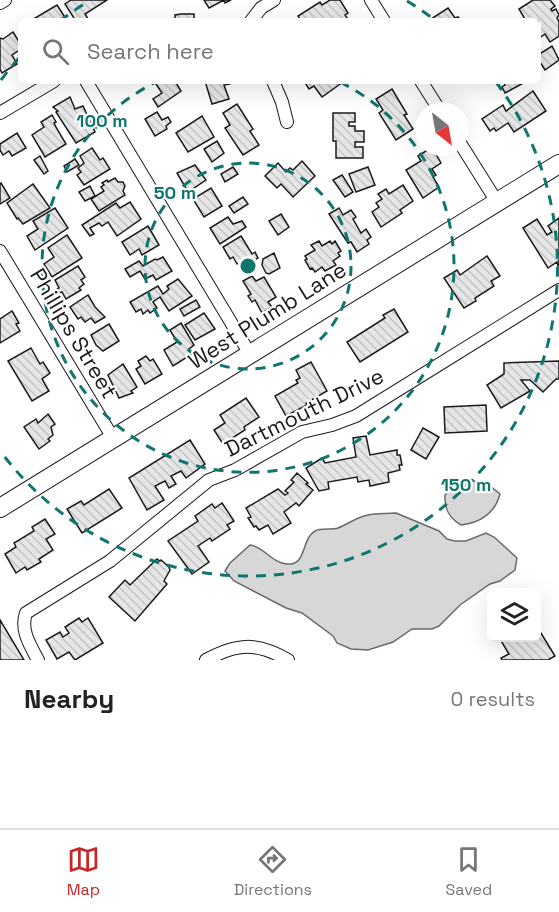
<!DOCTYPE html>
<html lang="en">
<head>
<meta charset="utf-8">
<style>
	body { margin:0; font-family:"Space Grotesk",sans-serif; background:#f6f6f6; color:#222 }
	.controls { position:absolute; right:18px; bottom:18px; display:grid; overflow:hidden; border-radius:9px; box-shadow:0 6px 24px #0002 }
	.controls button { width:54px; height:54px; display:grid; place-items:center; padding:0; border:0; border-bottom:2px solid #e0e0e0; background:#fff; color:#222; font:30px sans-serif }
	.compass { position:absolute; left:415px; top:102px; width:54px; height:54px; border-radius:50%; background:#fff; box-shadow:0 6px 24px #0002; rotate:149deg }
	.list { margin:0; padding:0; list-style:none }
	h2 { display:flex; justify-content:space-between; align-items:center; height:78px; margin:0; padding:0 24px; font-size:26px }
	h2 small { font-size:20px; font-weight:400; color:#767676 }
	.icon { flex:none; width:33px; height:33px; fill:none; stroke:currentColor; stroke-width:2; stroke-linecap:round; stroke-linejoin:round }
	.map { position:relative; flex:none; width:559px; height:660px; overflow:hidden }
	.search { position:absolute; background:#fff; box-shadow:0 6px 24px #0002; left:18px; right:18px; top:18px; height:66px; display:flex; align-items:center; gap:15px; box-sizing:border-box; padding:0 21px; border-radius:9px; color:#767676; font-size:22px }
	.sheet { height:168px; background:#fff }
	nav { display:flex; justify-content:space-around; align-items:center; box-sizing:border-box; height:84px; border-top:2px solid #e0e0e0; background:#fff; font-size:16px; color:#767676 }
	nav a { display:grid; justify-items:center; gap:3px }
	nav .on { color:#c62828 }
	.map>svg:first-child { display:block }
</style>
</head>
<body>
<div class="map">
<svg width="559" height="660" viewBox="0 0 559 660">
	<defs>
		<pattern id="building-back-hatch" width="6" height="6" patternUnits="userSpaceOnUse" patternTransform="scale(1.5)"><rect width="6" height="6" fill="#e6e6e6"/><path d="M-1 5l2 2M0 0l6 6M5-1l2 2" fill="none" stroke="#c5c5c5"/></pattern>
	</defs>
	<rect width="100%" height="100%" fill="#fff"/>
	<g fill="#d7d7d7" stroke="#6a6a6a" stroke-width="1.5">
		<path d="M 472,481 L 485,482 L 500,494 C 495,513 480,523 461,525 C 449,518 444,509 445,495 L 454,485 Z"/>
		<path d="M 396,513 L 439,531 L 447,539 L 455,541 L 466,541 L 486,533 L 494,537 L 517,558 L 515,570 L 500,581 L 490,584 L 460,605 L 439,626 L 432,629 L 412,629 L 393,642 L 368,650 L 351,649 L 337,643 L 333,636 L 302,613 L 286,608 L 234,581 L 225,571 L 230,563 L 250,545 C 263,546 272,563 287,564 C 307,566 301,539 315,531 C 321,528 331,530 338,528 C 348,524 357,517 368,515 C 377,513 386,514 396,513 Z"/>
	</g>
	<g fill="url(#building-back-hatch)" stroke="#1a1a1a" stroke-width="1.5">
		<polygon points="71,0 107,0 85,14 88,19 84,21 73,21 74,18 65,4"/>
		<polygon points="204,0 231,0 225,3 224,0 209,8"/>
		<polygon points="330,0 340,0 348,13 345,15 349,21 301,21 298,16 320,2 322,5"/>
		<polygon points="533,0 550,0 555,6 551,9 552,11 556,9 559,15 557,18 559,22 559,36 550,42 545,34 538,39 538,21 526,21 519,9"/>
		<polygon points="57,5 66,19 64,21 30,21"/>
		<polygon points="448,8 455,18 458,17 461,21 428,21"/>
		<polygon points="181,14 194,14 194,21 175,21 175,15"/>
		<polygon points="13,32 21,45 21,49 12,55 17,64 2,73 0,69 0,38 3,39"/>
		<polygon points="552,46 559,60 545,70 538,59 538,55"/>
		<polygon points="154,81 175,81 181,91 158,107 153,99 162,93"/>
		<polygon points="205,81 229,81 230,84 224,85 229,99 212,104"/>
		<polygon points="304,81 342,81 343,82 322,97 314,86 309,89"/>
		<polygon points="503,81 527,81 505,93 502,87 505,85"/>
		<polygon points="392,89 407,114 404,115 413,129 396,140 379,113 383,110 376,99"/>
		<polygon points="533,91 546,111 514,132 508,123 496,131 494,128 490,131 482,119 503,105 506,111"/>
		<polygon points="70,97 75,109 83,106 95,132 76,143 56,112 58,111 53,107"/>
		<polygon points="237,104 253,129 250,131 259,145 243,155 225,128 230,125 223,113"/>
		<polygon points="157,112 162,120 168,117 171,122 166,126 167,129 155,136 145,119"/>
		<polygon points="333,113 355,113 355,122 349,122 349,126 355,126 355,131 364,131 364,142 355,142 355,147 363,147 363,158 336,158 336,141 333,141"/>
		<polygon points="52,115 56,122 54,123 57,129 66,144 45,157 32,135 44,127 41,122"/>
		<polygon points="202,116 214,137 188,152 176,133"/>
		<polygon points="17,133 26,148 12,156 9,151 3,155 0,150 0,144"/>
		<polygon points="217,141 224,153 212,162 204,149"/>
		<polygon points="432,147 441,163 432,169 436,175 433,177 439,187 423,198 406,170 421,161 418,156"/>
		<polygon points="92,148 100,160 103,158 110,169 84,185 77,175 81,172 78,168 84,163 80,156"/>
		<polygon points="40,156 48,171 44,174 34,160"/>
		<polygon points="75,159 79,165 67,172 64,166"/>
		<polygon points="302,161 315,176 293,197 281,184 277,188 265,176 278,163 286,172 290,168 293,170"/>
		<polygon points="195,165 206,180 188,192 177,173"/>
		<polygon points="233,167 238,174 225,182 221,174"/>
		<polygon points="368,167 375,185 356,192 349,174"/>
		<polygon points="342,175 353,192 345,197 333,180"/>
		<polygon points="115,178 118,182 123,182 125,186 123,191 125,195 99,211 91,199 104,191 101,187 104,185 102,183 107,180 108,182"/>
		<polygon points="1,183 10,198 0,204 0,184"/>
		<polygon points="33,184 50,208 23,224 18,218 17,219 7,203"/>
		<polygon points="403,185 413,201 400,210 402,213 381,227 372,212 379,207 376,203 382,199 378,194 386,189 389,194"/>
		<polygon points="90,186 95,196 85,201 79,192"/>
		<polygon points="211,188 222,206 204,217 193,199"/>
		<polygon points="243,197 248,204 234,213 229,206"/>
		<polygon points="130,202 141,219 117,236 108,222 102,226 99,223 90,228 94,234 90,236 82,225 116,203 120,208"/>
		<polygon points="55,208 68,228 35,250 27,236 38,229 33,221"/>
		<polygon points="339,208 343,215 351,210 356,217 353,219 361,233 366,229 371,237 367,240 369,244 357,252 351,242 348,243 329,214"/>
		<polygon points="281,214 289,227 278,235 269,221"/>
		<polygon points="228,217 233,224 242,221 246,227 220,244 210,228"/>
		<polygon points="559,218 559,265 558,266 557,262 548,268 523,228 537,219 547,235 552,232 548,226"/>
		<polygon points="148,226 159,245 142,255 139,249 130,255 122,242"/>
		<polygon points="67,235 82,258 52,277 44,264 54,257 48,248"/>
		<polygon points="241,236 252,254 255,252 258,258 247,264 244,259 237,264 233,257 230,259 223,247"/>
		<polygon points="319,241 322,246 330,241 332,244 335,241 341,251 338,253 340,256 333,261 336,265 325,271 322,267 315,272 312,268 310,269 305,260 307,259 305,256 315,250 311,245"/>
		<polygon points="274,253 280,268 269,274 266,273 262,265 263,259"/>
		<polygon points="487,256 500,276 491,281 494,286 475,298 476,301 464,308 444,278 457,270 460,275"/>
		<polygon points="163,257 172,271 156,280 153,275 145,279 140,271 130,277 125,269 139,261 143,266 155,259 157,260"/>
		<polygon points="78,266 85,277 81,280 84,284 79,288 81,290 66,299 62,292 60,293 57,289 59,288 55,280"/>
		<polygon points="252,276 256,281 264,277 276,297 268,302 272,307 262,313 255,300 252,302 248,296 251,294 243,281"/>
		<polygon points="178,279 192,296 169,311 160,297 153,302 157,308 150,313 148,310 143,314 141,309 136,312 130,302 158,286 163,294 169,289 167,286"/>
		<polygon points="88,295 95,307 105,317 95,323 91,318 85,322 81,317 78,319 70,307"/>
		<polygon points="196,300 200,307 184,316 180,309"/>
		<polygon points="394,309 408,332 360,362 347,342 385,318 383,315"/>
		<polygon points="12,311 19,323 16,324 20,331 0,343 0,319"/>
		<polygon points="204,313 215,329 195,340 185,325"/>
		<polygon points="181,323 194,345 189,349 192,354 173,366 164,350 177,342 170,330"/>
		<polygon points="109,324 119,341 103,351 96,345 91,335"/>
		<polygon points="31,348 40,364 43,362 50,373 42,379 49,391 32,401 8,361"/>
		<polygon points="146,356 150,361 153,359 162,374 145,384 136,369 141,366 138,361"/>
		<polygon points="559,361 559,379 556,379 543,392 530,380 521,380 530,391 501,408 487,385 504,374 504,363"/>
		<polygon points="311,362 327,391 306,403 307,405 286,416 275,396 298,383 296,380 300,378 296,370"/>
		<polygon points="123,364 137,387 131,391 133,393 119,398 108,375"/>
		<polygon points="246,398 259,417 244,427 245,430 223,444 214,430 225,423 220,415"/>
		<polygon points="486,405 487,431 445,433 444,407"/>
		<polygon points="48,414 55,424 51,427 53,435 48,439 50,441 39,449 24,427 36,419 38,423"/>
		<polygon points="423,428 439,437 426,459 411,450"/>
		<polygon points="366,436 370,455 397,450 397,455 400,455 402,465 399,465 400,470 388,473 389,482 370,486 369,480 358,482 357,477 328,482 329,489 319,491 306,468 322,458 325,463 356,457 353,438"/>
		<polygon points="190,440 205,464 186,478 181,471 171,476 176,484 169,488 165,481 155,486 164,500 147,510 129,478"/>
		<polygon points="297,473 308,483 306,484 313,490 299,506 296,503 284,512 291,523 273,534 268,525 259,530 256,526 254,527 248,518 251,517 246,508 278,489 285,495 288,493 285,491 294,482 291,480"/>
		<polygon points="109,489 122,508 82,533 67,509 81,501 84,505"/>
		<polygon points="222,503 234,521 227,525 230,529 212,541 210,538 198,546 209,562 192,574 168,541 198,521 195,516 212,504 215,508"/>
		<polygon points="45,519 55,534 46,539 53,550 39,559 41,562 27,570 25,567 16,573 5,554 16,547 14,543 34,531 32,527"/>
		<polygon points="157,559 160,561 161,560 169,567 170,570 164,581 167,584 135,621 109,597 125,580 130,585"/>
		<polygon points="79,618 82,622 88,618 103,643 75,660 69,652 57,659 46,640 60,632 63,637 69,633 65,627"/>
		<polygon points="0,620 24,660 0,660"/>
		<polygon points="536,625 555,656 548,660 502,660 501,658 509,654 500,639 502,638 536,638"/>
	</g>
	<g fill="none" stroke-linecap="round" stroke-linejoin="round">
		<g stroke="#1a1a1a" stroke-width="14">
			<g id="minor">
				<polyline points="371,0 384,21"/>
				<polyline points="0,3 5,0"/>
				<polyline points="251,21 261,8 274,0"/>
				<polyline points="86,81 250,354"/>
				<polyline points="273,81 282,102 287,122"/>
				<polyline points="421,81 440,111"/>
				<polyline points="0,113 54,81"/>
				<polyline points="460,143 497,202"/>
				<polyline points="0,251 113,438"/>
				<path d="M 38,660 C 30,645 20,630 26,613 L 110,561 L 209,480 L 235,470 L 302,432 L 332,425 L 356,416 L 559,290"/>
				<path d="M 206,660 C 237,643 257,642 288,660"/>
			</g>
		</g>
		<g stroke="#1a1a1a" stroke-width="20">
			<polyline id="secondary" points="0,508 559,164"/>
		</g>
		<use href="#minor" stroke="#fff" stroke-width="12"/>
		<use href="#secondary" stroke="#fff" stroke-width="18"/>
	</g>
	<g fill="none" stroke="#0f766e" stroke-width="3" stroke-dasharray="10 8">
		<circle cx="248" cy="266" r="103"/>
		<path d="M340 82A206 206 0 1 1 156 82"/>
		<path d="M1 80A309 309 0 0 1 20 57M60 21A309 309 0 0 1 89 1M407 1A309 309 0 0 1 436 21M496 82A309 309 0 0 1 1 452"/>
	</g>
	<g text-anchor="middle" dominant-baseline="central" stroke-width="4.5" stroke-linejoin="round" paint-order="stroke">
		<g font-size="22" fill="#1a1a1a" stroke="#fff">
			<text transform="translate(267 315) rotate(-32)">West Plumb Lane</text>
			<text transform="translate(74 333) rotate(59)">Phillips Street</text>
			<text transform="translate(304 412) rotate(-26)">Dartmouth Drive</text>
		</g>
	</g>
	<circle cx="248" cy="266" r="9" fill="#0f766e" stroke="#fff" stroke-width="3"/>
	<g font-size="18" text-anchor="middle" font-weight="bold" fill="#0f766e" stroke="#fff" stroke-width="4.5" stroke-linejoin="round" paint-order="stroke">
		<text x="102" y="127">100 m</text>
		<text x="175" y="199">50 m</text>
		<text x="466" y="491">150 m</text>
	</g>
</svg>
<div class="controls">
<button><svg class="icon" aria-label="layers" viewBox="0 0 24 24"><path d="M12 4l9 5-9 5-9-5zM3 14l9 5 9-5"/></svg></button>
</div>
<svg class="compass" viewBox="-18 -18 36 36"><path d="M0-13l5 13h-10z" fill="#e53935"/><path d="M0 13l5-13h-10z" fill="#767676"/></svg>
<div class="search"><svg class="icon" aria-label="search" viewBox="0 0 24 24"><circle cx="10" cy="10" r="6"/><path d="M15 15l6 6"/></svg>Search here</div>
</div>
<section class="sheet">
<h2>Nearby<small>0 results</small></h2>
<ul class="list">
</ul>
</section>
<nav>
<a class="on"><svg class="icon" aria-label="map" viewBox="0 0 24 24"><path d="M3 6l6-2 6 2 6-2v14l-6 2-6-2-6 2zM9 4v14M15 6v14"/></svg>Map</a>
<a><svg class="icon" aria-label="directions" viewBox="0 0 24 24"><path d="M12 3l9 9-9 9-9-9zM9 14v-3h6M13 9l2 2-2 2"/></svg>Directions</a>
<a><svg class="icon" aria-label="saved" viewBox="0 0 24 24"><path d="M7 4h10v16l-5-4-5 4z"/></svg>Saved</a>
</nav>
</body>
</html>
